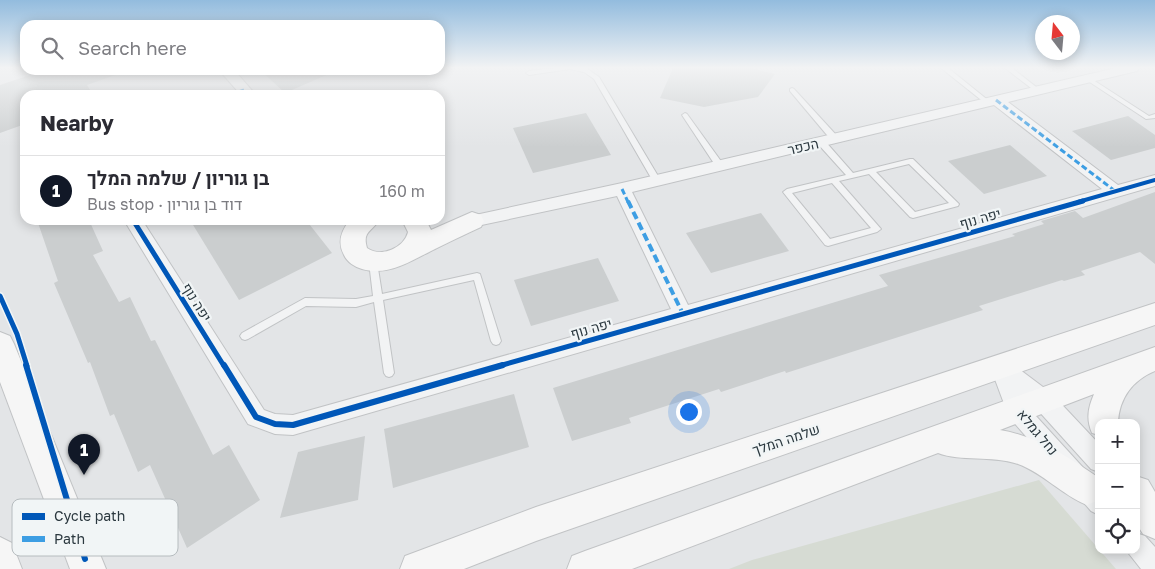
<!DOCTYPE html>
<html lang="en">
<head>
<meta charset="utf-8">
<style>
	body { margin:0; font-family:"Golos Text",Heebo,sans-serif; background:#f7f7f7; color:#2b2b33 }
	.controls { position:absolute; right:15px; bottom:15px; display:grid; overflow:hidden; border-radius:10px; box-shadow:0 2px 12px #0003 }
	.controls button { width:45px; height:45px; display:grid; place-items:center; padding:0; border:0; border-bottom:1px solid #e1e1e2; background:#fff; color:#2b2b33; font:25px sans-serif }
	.compass { position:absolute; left:1035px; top:15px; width:45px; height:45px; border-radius:50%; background:#fff; box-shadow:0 2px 12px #0003; rotate:344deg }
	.you { position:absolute; left:688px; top:411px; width:18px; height:18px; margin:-12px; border:4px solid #fff; border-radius:50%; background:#1a73e8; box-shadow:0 0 0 8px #1a73e833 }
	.badge { display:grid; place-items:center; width:32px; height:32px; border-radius:50%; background:#111827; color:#fff; font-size:16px; font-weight:700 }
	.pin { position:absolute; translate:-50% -41px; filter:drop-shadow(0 1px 2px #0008) }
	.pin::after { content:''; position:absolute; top:26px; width:18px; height:15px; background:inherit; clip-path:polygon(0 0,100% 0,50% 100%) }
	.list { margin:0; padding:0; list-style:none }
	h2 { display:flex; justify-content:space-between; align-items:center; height:65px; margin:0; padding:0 20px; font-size:21px }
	h2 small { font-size:16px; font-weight:400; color:#7c7c81 }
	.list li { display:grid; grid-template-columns:32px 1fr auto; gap:15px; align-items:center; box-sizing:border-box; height:70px; padding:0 20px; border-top:1px solid #e1e1e2 }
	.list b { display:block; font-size:19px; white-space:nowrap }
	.list p { margin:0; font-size:16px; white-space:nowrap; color:#7c7c81 }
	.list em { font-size:16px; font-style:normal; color:#7c7c81 }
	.icon { flex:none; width:28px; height:28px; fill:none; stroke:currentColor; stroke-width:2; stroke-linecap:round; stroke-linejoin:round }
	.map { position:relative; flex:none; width:1155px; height:569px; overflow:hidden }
	.search { position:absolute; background:#fff; box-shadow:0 2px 12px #0003; left:20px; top:20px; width:425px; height:55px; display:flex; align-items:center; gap:12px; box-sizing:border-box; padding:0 18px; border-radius:15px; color:#7c7c81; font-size:19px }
	.panel { position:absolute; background:#fff; box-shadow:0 2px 12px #0003; left:20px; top:90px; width:425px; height:135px; border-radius:15px }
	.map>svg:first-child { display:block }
</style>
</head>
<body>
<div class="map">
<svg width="1155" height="569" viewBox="0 0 1155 569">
	<rect width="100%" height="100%" fill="#e3e5e7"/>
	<polygon fill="#d6dbd3" points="1039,480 1116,569 729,569 752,560"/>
	<g fill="#cbcecf">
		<polygon points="673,68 751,68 775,74 758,97 704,107 660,98"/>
		<polygon points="54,70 123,70 124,72 87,85 93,95 25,95 25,124 0,133 0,85 36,73 38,76"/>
		<polygon points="260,70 338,70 285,93"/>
		<polygon points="586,113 611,155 533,173 513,128"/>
		<polygon points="1128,116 1155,135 1155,148 1111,160 1072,131"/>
		<polygon points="1010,145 1047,176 984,194 948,161"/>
		<polygon points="1155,192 1155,264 1140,252 1081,271 1085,275 1064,281 1062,280 979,306 983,310 786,373 785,371 721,392 719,389 629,418 631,423 572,441 553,388 888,286 879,275 1015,236 1012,234 1044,224 1041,221 1075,211 1083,218"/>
		<polygon points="761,213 789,251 711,273 686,233"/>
		<polygon points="37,220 89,220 103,251 93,255 119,302 130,297 151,341 155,340 213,455 229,445 260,500 187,548 150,465 138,472 114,414 110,416 90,362 88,363 54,283 58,281"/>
		<polygon points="190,220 306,220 332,253 239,300"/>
		<polygon points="598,258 619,301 531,326 514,280"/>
		<polygon points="514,394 529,447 393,488 384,429"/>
		<polygon points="365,436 358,500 280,518 298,452"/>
	</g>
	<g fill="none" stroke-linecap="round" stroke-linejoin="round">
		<g stroke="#c1c3c5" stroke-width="2">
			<g id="lane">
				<polygon points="555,68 586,68 599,77 661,181 660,183 654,183 594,79 584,72 570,69 529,75 526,73 529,71"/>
				<polygon points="941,68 948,68 989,101 989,103 985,103"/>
				<polygon points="1005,68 1012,68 1040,90 1039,91 1035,91"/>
				<polygon points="1087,76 1149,116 1155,114 1155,118 1146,119 1085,79 1085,77"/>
				<polygon points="792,88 794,89 838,137 838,141 832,141 790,91 790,89"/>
				<polygon points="685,113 687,114 723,164 723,168 717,168 682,115"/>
				<path d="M 818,140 L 824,140 L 853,173 L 910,159 L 913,159 L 959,204 L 958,206 L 913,218 L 910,217 L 869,174 L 839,181 L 881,229 L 877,232 L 828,246 L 825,245 L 783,192 L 787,189 L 846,175 L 818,144 ZM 909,164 L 949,203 L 915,212 L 876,172 ZM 832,183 L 871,228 L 830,239 L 792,193 Z"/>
				<polygon points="373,259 377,262 382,294 477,273 480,274 501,341 499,344 496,345 493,344 491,341 474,280 383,300 394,373 392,376 389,377 386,376 384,373 374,302 356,307 306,306 248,339 245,340 242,339 240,336 242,333 305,298 356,299 373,296 369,262"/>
			</g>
		</g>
		<g stroke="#c1c3c5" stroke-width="2">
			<g id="street">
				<path d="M 1116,68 L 1139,68 L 1137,71 L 1008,102 L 1118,185 L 1155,175 L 1155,186 L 293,435 L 275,434 L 248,424 L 124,220 L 142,220 L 264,410 L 275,414 L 293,415 L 671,309 L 617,196 L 472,227 L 466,225 L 463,221 L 466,217 L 622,183 ZM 994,105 L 1102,189 L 688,305 L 632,192 Z"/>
				<polygon points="219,70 234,70 256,95 241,95"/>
				<polygon points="1000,357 1007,360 1051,393 1099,444 1099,472 1091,469 1035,407 1022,396 1025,404 1099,485 1099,515 1091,511 1009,417 990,366 993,360"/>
				<polygon points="1136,533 1145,536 1155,547 1155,569 1141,569 1126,550 1136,550"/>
			</g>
		</g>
		<g stroke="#c1c3c5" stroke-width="2">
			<g id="secondary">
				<path d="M 472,212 L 481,215 L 484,221 L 481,227 C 465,234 450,242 435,249 C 412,260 389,277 362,269 C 355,267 347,262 344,255 C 337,242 341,231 350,220 L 379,220 C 372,232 362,231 367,248 C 381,258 404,248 408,232 L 402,220 L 426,220 L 431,230 Z"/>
				<polygon points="1155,303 1155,325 536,541 464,569 400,569 405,556 536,507"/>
				<polygon points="0,332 10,336 14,344 106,569 70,569 0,382"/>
				<path d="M 1155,347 L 1155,371 C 1133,380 1119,398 1118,423 L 1099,423 L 1099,435 L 1092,433 C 1086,419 1088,408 1094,394 L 1000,430 C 1037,436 1068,457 1099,478 L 1099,500 L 1087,505 C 1062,495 1043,473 1018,464 C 991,455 961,462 938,453 L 632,569 L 567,569 L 572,556 L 585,551 Z"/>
				<polygon points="1136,476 1148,480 1155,492 1155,539 1143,534 1136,523"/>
				<polygon points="0,537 12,543 22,569 0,569"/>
			</g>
		</g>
		<use href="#lane" fill="#f2f3f4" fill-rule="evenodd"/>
		<use href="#street" fill="#f2f3f4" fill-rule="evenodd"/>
		<use href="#secondary" fill="#f6f6f6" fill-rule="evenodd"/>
		<g stroke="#3d9ee3" stroke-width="3" stroke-dasharray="6 3" stroke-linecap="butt">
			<polyline points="230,95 244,90"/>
			<polyline points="996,100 1115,191"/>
			<polyline points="622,189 628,202"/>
		</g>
		<polyline stroke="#3d9ee3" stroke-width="4" stroke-dasharray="8 4" stroke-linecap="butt" points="628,201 683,314"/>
		<g stroke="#f1f5f6" stroke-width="6">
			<polyline id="cycleway-far2" points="1078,202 1155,180"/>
		</g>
		<g stroke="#f1f5f6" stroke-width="8">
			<g id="cycleway-far1">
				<polyline points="133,220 224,366"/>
				<polyline points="0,296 17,334 27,366"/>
				<polyline points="499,366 1083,201"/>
			</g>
		</g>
		<g stroke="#f1f5f6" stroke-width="9">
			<g id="cycleway">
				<polyline points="26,365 85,559"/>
				<polyline points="224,365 256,417 275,424 293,425 503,365"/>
			</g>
		</g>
		<use href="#cycleway-far2" stroke="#0057b8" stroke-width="4"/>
		<use href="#cycleway-far1" stroke="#0057b8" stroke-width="5"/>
		<use href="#cycleway" stroke="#0057b8" stroke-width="6"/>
	</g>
	<linearGradient id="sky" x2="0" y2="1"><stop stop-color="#93bcde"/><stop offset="0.46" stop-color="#f2f3f4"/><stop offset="1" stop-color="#f2f3f4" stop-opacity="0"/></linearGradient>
	<rect width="1155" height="147" fill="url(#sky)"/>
	<g text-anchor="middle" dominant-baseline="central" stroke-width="4.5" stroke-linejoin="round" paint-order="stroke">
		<g font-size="14" fill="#2b383f" stroke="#f1f5f6">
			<text transform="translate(803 146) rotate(-13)">הכפר</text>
			<text transform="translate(980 218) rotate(-16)">יפה נוף</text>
			<text transform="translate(197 302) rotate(58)">יפה נוף</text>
			<text transform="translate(591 328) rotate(-16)">יפה נוף</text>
			<text transform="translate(1038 432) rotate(50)">נחל גמלא</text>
			<text transform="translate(786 439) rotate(-19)">שלמה המלך</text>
		</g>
	</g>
	<rect x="12" y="499" width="166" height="57" rx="8" fill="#f1f5f6" stroke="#b6bcbf" stroke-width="1"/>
	<rect x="22" y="513" width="23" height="7" fill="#0057b8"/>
	<rect x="22" y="536" width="23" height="6" fill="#3d9ee3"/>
	<g font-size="14" fill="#2b383f">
		<text x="54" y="521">Cycle path</text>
		<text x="54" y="544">Path</text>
	</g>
</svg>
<div class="controls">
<button>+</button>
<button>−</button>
<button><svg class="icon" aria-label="locate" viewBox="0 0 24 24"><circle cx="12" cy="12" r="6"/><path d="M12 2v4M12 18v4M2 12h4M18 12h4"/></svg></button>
</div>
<svg class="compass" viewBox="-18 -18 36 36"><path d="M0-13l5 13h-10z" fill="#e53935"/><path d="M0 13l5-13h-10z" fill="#7c7c81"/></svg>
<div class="you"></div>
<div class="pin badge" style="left:84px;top:475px">1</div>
<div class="search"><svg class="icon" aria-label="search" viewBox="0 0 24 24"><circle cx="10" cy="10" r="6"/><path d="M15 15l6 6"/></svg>Search here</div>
<section class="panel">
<h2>Nearby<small></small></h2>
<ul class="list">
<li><span class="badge">1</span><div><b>בן גוריון / שלמה המלך</b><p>Bus stop · דוד בן גוריון</p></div><em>160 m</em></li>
</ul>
</section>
</div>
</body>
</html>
